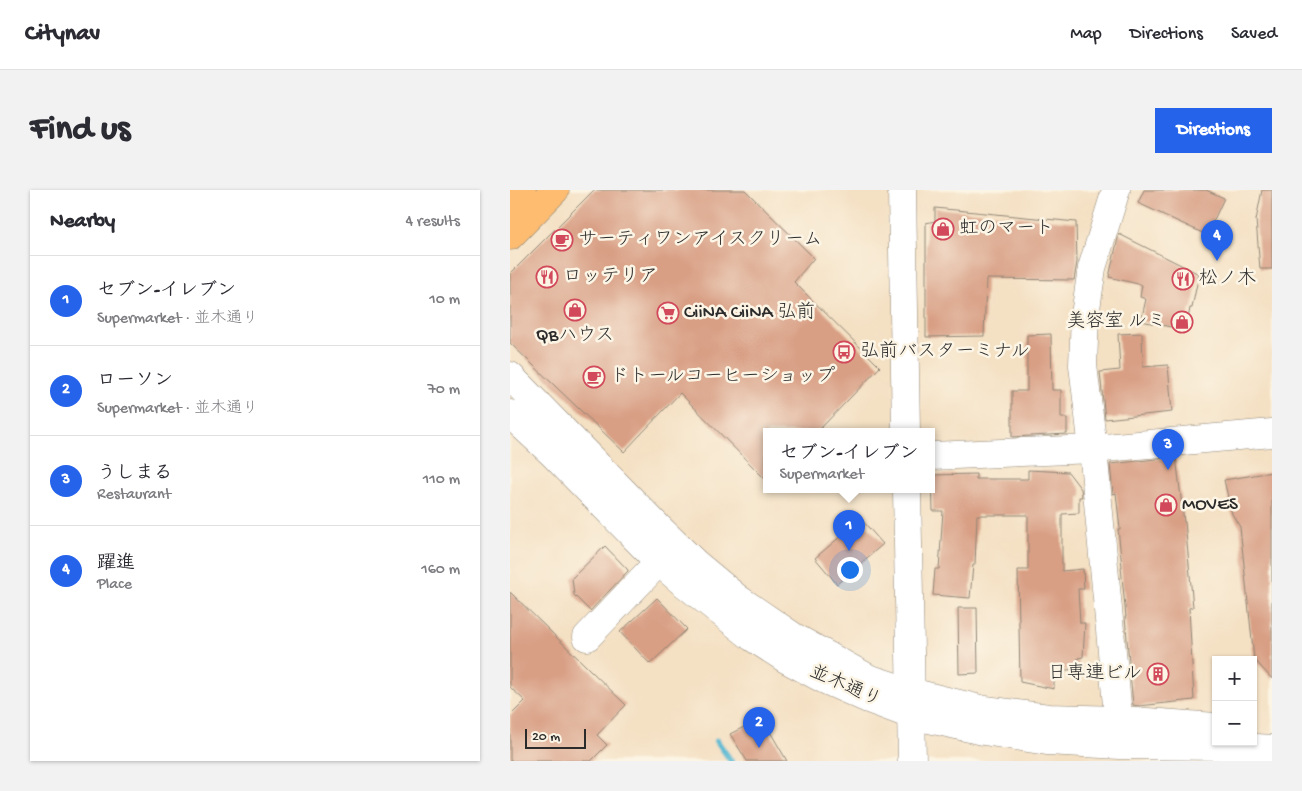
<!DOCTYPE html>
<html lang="en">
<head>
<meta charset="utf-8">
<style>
	body { margin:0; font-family:"Gochi Hand","Klee One",sans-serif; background:#f2f2f3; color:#2b2b33 }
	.controls { position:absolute; right:15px; bottom:15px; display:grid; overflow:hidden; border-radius:0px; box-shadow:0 1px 4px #0004 }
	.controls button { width:45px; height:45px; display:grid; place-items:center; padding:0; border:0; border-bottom:1px solid #e1e1e2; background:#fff; color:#2b2b33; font:25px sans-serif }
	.scale { position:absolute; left:15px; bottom:12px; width:61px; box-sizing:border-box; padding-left:5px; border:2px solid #2b2b2b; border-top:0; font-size:14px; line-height:18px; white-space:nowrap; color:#2b2b2b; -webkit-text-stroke:4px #fcf5e5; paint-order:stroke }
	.you { position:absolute; left:339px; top:379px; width:18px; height:18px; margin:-12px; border:4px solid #fff; border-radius:50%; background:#1a73e8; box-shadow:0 0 0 8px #1a73e833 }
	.badge { display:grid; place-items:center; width:32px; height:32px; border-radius:50%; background:#2563eb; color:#fff; font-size:16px; font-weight:700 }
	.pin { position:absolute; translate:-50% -41px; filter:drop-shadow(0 1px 2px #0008) }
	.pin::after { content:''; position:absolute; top:26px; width:18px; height:15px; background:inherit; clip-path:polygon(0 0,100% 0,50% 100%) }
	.popup { position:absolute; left:253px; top:238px; width:172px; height:65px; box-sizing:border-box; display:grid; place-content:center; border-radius:0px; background:#fff; filter:drop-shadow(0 1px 4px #0005); font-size:16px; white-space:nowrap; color:#7c7c81 }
	.popup b { font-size:19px; color:#2b2b33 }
	.popup::after { content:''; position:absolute; left:50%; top:100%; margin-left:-10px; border:10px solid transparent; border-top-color:#fff }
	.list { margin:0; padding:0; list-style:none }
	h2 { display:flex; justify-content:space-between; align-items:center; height:65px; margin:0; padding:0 20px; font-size:21px }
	h2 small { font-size:16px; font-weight:400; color:#7c7c81 }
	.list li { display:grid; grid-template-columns:32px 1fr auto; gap:15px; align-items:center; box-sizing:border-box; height:90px; padding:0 20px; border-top:1px solid #e1e1e2 }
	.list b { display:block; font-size:19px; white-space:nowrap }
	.list p { margin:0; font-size:16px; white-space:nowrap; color:#7c7c81 }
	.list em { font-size:16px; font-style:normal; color:#7c7c81 }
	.map { position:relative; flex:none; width:762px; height:571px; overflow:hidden; border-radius:0px }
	header { display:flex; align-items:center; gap:30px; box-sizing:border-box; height:70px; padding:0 25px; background:#fff; border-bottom:1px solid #e1e1e2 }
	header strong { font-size:24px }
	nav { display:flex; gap:28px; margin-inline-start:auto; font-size:18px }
	.intro { display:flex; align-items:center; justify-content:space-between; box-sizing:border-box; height:120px; padding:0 30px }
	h1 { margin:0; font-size:35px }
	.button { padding:12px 22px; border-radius:0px; background:#2563eb; color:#fff; font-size:18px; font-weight:700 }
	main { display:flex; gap:30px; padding:0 30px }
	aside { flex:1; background:#fff; border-radius:0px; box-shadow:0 1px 4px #0004 }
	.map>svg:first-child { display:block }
</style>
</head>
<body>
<header>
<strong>Citynav</strong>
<nav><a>Map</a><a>Directions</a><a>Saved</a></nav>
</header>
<div class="intro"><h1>Find us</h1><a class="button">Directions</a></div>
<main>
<aside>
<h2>Nearby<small>4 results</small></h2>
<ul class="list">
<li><span class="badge">1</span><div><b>セブン-イレブン</b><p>Supermarket · 並木通り</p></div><em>10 m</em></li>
<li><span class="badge">2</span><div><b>ローソン</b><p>Supermarket · 並木通り</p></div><em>70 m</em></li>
<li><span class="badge">3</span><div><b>うしまる</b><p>Restaurant</p></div><em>110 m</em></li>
<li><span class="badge">4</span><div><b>躍進</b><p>Place</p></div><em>160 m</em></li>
</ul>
</aside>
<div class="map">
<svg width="762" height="571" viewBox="0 0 762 571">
	<rect width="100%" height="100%" fill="#fcf5e5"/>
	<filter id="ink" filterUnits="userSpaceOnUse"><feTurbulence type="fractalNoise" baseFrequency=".02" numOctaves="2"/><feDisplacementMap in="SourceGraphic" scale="10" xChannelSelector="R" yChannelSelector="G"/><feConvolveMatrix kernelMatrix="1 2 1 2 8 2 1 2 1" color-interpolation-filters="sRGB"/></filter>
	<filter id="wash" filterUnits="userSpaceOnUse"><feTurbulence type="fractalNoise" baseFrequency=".0096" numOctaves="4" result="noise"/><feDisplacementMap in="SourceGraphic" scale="20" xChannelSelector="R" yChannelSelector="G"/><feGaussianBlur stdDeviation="1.12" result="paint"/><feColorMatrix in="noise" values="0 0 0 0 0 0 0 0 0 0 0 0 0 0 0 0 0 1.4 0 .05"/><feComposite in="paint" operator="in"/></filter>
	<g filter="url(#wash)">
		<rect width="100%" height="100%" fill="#f4e0c3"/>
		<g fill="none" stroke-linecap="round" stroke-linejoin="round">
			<polyline stroke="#53b7d1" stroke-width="6" points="207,551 221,571"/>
		</g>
		<g id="blocks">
			<g fill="#d89f84">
				<polygon points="84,0 235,0 304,68 284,92 370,177 307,242 256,242 256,290 170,203 114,262 0,153 0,84"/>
				<polygon points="634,0 696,0 714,8 697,45 628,13"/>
				<polygon points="752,0 762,0 762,79 750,79 746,30"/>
				<polygon points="425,18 566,32 567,72 564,90 476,89 474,146 416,147 416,33 425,31"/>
				<polygon points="609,44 689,84 682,118 680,118 676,140 631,131 636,109 630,107 632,95 599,87"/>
				<polygon points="632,143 633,177 658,175 662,222 595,229 590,182 610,180 608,144"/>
				<polygon points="541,144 542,200 551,200 551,228 557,228 557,244 502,247 502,201 517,201 517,145"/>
				<polygon points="666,267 674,332 675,332 683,417 679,418 684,510 629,516 623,515 615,427 616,427 611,377 612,377 608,339 610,339 606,303 603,304 600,274"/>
				<polygon points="518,280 558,282 571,299 572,307 569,307 569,323 552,324 552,381 573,379 574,399 568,399 570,433 575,433 573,467 568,468 569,479 544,481 544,499 510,492 508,380 518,380 518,325 467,325 465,375 463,375 460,408 423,405 425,379 429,379 433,321 423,321 422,285 466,284 466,289 518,289"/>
				<polygon points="762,282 762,489 744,469 730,337 722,324 714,290"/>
				<polygon points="351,329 373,354 327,394 305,368"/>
				<polygon points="95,356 118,380 118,381 80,421 64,405 62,388"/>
				<polygon points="0,402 116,515 87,545 97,555 81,571 0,571 0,526 15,511 0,497"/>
				<polygon points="147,408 177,439 140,474 110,442"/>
				<polygon points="448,418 467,418 468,483 449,484"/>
				<polygon points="252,528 277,571 237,571 220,544"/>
			</g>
		</g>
	</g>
	<g filter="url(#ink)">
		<use href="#blocks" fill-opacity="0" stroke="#908677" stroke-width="1"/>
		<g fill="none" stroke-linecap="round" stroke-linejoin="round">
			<g stroke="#908677" stroke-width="29">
				<g id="minor">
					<polyline points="392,0 396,242"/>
					<polyline points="606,0 582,78 575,125 573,175 583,259 610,547"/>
					<polyline points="0,186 146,335 185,373 227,408 284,447 358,488 401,502 433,510 475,520 539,528 609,530 706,537"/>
					<polyline points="0,224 42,263 149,372 170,390 242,447 276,469 315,490 358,509 401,525 474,541 537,551 610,555 715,556 762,559"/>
					<polyline points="422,266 583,259 762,243"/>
					<polyline points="397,300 402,571"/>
					<polyline points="77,447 162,358"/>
				</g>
			</g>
			<g stroke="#908677" stroke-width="29">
				<g id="major">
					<polyline points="0,12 12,0"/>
					<polyline points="0,46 45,0"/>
				</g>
			</g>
			<use href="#minor" stroke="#fff" stroke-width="28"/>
			<use href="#major" stroke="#fdbc6f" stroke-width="28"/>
		</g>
	</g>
	<defs>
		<g id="shop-ring" transform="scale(1.125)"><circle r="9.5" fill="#fcf5e5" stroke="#d1495b" stroke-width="1.5"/><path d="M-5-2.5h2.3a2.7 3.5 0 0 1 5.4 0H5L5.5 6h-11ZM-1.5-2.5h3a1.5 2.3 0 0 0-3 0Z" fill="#d1495b"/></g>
		<g id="cafe-ring" transform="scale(1.125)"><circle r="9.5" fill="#fcf5e5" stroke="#d1495b" stroke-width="1.5"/><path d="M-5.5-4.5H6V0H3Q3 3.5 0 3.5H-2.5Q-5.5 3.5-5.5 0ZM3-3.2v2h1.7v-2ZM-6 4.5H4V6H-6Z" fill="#d1495b"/></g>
		<g id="restaurant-ring" transform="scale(1.125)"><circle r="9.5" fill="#fcf5e5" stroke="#d1495b" stroke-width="1.5"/><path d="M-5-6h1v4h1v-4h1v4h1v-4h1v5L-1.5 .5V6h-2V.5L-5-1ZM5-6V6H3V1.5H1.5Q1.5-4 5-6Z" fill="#d1495b"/></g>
		<g id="supermarket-ring" transform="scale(1.125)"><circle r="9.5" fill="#fcf5e5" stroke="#d1495b" stroke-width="1.5"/><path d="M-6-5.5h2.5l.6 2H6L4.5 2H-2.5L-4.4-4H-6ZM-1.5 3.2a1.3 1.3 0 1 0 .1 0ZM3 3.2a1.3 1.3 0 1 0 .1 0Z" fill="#d1495b"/></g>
		<g id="bus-ring" transform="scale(1.125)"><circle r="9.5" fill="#fcf5e5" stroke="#d1495b" stroke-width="1.5"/><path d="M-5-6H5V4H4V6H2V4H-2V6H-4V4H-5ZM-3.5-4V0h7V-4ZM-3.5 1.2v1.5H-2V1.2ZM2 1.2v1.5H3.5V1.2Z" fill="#d1495b"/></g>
		<g id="building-ring" transform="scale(1.125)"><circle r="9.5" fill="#fcf5e5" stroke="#d1495b" stroke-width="1.5"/><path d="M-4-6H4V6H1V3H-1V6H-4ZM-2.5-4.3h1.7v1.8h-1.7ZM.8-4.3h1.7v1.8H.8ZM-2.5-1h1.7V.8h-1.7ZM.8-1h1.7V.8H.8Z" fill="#d1495b"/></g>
	</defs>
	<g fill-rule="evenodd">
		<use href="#shop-ring" x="433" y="39"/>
		<use href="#cafe-ring" x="52" y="50"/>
		<use href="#restaurant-ring" x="37" y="87"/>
		<use href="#restaurant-ring" x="673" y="89"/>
		<use href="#shop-ring" x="65" y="120"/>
		<use href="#supermarket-ring" x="158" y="123"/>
		<use href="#shop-ring" x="672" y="132"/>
		<use href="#bus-ring" x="334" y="162"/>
		<use href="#cafe-ring" x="84" y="187"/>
		<use href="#shop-ring" x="656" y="315"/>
		<use href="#building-ring" x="648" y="484"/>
	</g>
	<g text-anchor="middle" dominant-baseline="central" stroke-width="5" stroke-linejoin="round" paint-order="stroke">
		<g font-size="19" fill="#2b2b2b" stroke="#fcf5e5" text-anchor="start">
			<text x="449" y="39">虹のマート</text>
			<text x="68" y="50">サーティワンアイスクリーム</text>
			<text x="53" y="87">ロッテリア</text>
			<text x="689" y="89">松ノ木</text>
			<text x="174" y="123">CiiNA CiiNA 弘前</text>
			<text x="656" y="132" text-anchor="end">美容室 ルミ</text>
			<text x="65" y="146" text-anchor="middle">QBハウス</text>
			<text x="350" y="162">弘前バスターミナル</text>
			<text x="100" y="187">ドトールコーヒーショップ</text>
			<text x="672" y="315">MOVES</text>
			<text x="632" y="484" text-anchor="end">日専連ビル</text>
		</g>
		<g font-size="19" fill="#2b2b2b" stroke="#fcf5e5">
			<text transform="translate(335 497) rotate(24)">並木通り</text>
		</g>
	</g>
</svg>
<div class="controls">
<button>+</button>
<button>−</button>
</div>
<div class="scale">20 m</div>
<div class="you"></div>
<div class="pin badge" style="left:339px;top:361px">1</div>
<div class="popup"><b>セブン-イレブン</b>Supermarket</div>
<div class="pin badge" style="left:249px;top:558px">2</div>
<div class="pin badge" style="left:658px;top:280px">3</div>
<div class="pin badge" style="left:707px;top:71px">4</div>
</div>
</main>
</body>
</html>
